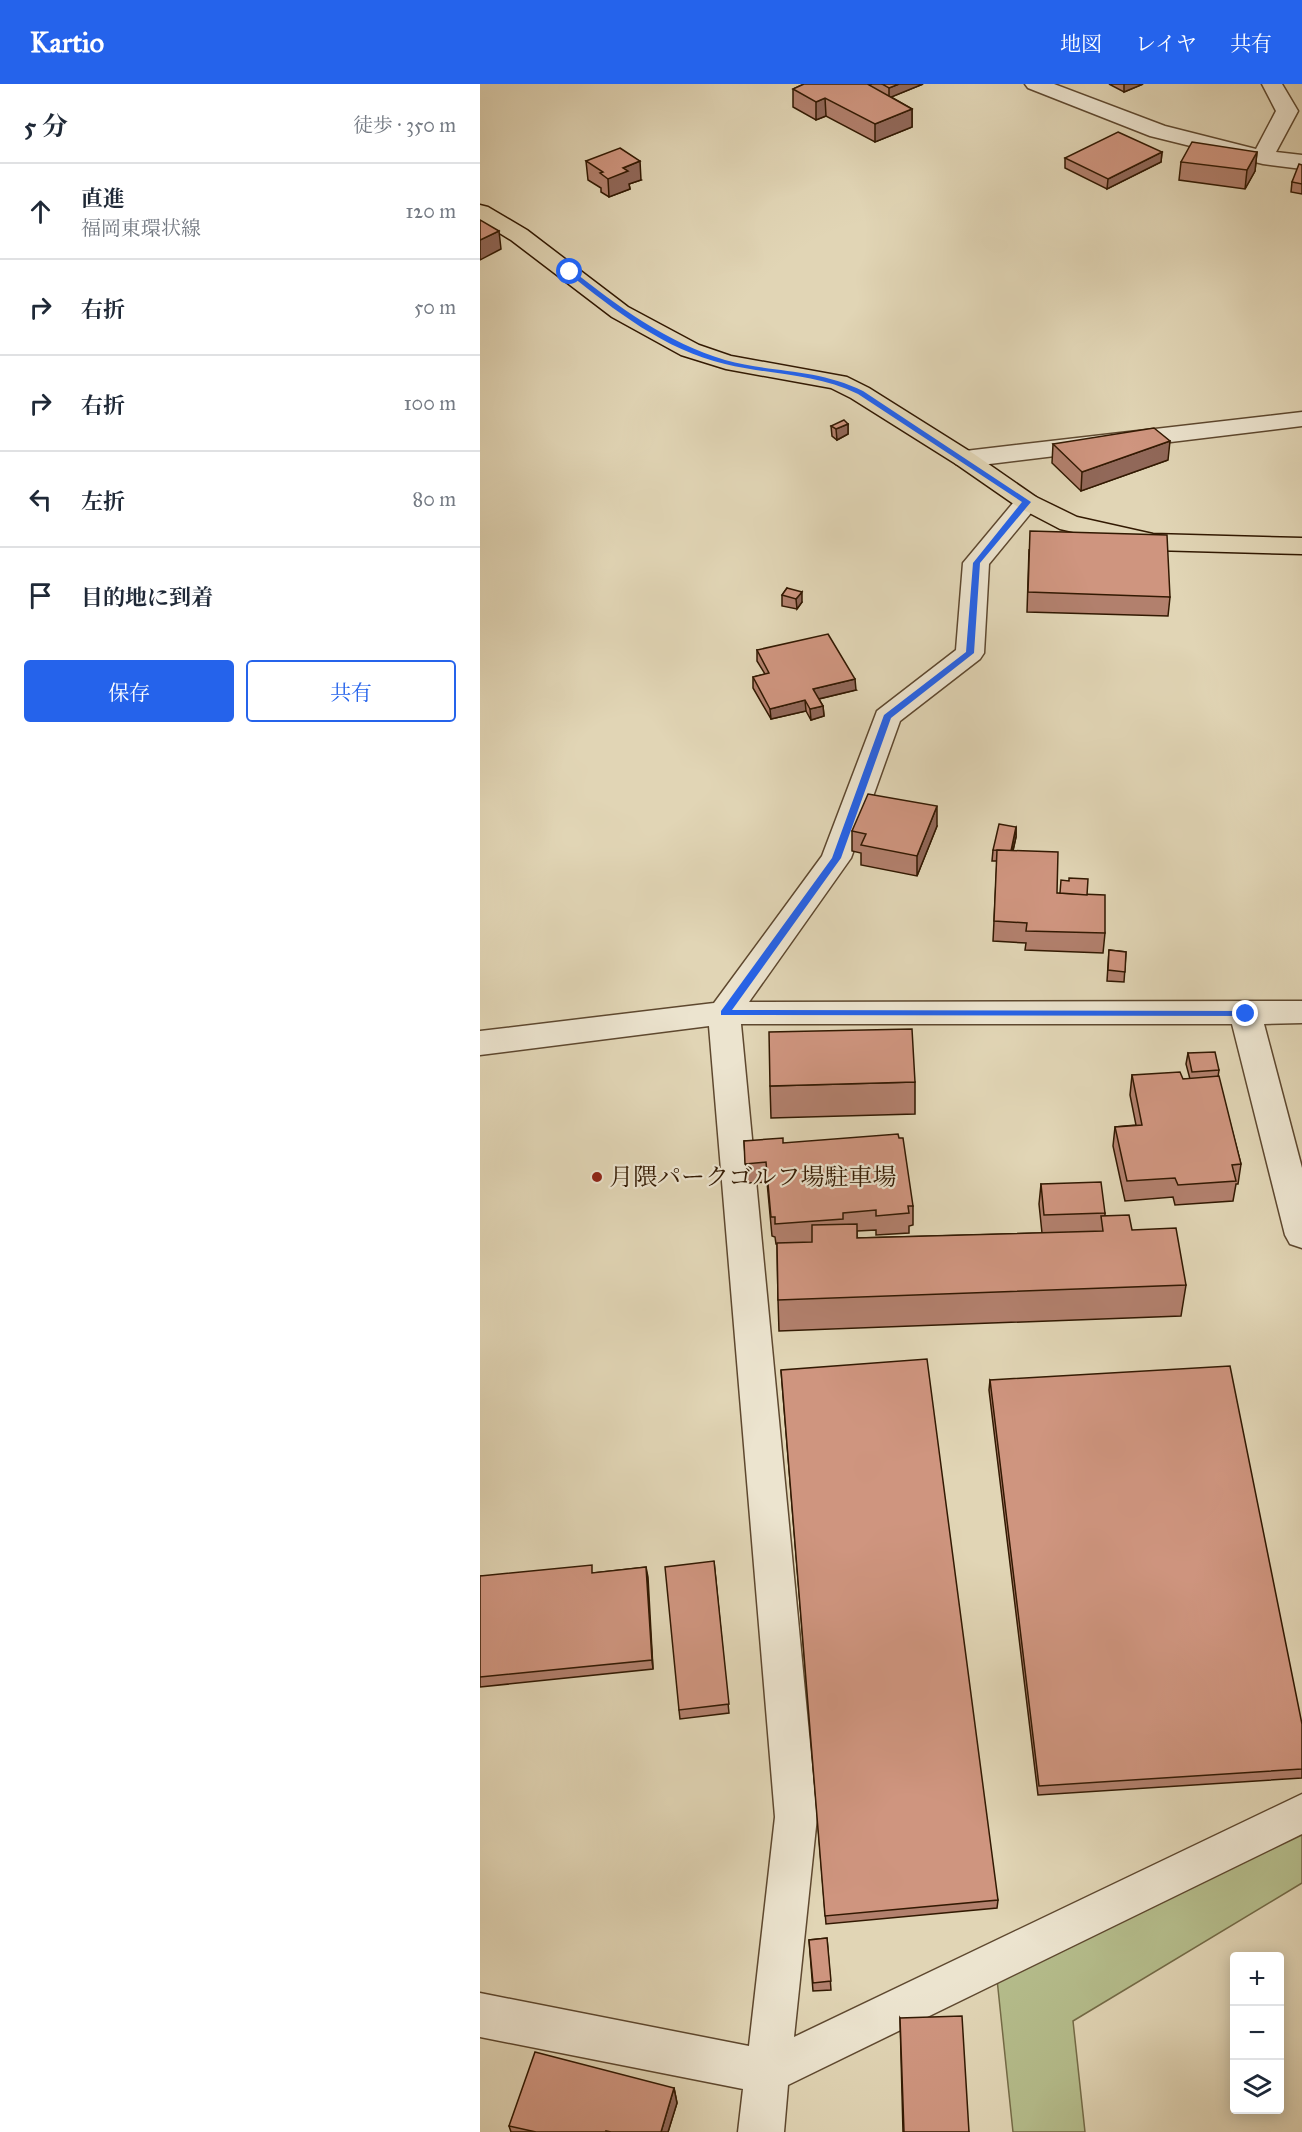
<!DOCTYPE html>
<html lang="ja">
<head>
<meta charset="utf-8">
<style>
	body { margin:0; font-family:"IM FELL Great Primer","Noto Serif JP",serif; background:#f6f6f7; color:#1f2937 }
	.controls { position:absolute; right:18px; bottom:18px; display:grid; overflow:hidden; border-radius:6px; box-shadow:0 3px 15px #0003 }
	.controls button { width:54px; height:54px; display:grid; place-items:center; padding:0; border:0; border-bottom:2px solid #e0e1e3; background:#fff; color:#1f2937; font:30px sans-serif }
	.stop { position:absolute; width:18px; height:18px; margin:-14px; border:4px solid #2563eb; border-radius:50%; background:#fff }
	.stop.end { background:#2563eb; border-color:#fff; box-shadow:0 2px 6px #0008 }
	.list { margin:0; padding:0; list-style:none }
	h2 { display:flex; justify-content:space-between; align-items:center; height:78px; margin:0; padding:0 24px; font-size:26px }
	h2 small { font-size:20px; font-weight:400; color:#747a83 }
	.list li { display:grid; grid-template-columns:39px 1fr auto; gap:18px; align-items:center; box-sizing:border-box; height:96px; padding:0 24px; border-top:2px solid #e0e1e3 }
	.list b { display:block; font-size:22px; white-space:nowrap }
	.list p { margin:0; font-size:20px; white-space:nowrap; color:#747a83 }
	.list em { font-size:20px; font-style:normal; color:#747a83 }
	.actions { display:flex; gap:12px; padding:18px 24px }
	.actions a { flex:1; padding:14px 0; border:2px solid #2563eb; border-radius:6px; text-align:center; font-size:21px; color:#2563eb }
	.actions .main { background:#2563eb; color:#fff }
	.icon { flex:none; width:33px; height:33px; fill:none; stroke:currentColor; stroke-width:2; stroke-linecap:round; stroke-linejoin:round }
	.map { position:relative; flex:none; width:822px; height:2048px; overflow:hidden }
	header { display:flex; align-items:center; gap:36px; box-sizing:border-box; height:84px; padding:0 30px; background:#2563eb; color:#fff }
	header strong { font-size:28px }
	nav { display:flex; gap:33px; margin-inline-start:auto; font-size:21px }
	main { display:flex }
	aside { flex:1; background:#fff }
	.map>svg:first-child { display:block }
</style>
</head>
<body>
<header>
<strong>Kartio</strong>
<nav><a>地図</a><a>レイヤ</a><a>共有</a></nav>
</header>
<main>
<aside>
<h2>5 分<small>徒歩 · 350 m</small></h2>
<ul class="list">
<li><svg class="icon" aria-label="ahead" viewBox="0 0 24 24"><path d="M12 20V5M6 11l6-6 6 6"/></svg><div><b>直進</b><p>福岡東環状線</p></div><em>120 m</em></li>
<li><svg class="icon" aria-label="right" viewBox="0 0 24 24"><path d="M7 20v-9h11M14 6l5 5-5 5"/></svg><div><b>右折</b></div><em>50 m</em></li>
<li><svg class="icon" aria-label="right" viewBox="0 0 24 24"><path d="M7 20v-9h11M14 6l5 5-5 5"/></svg><div><b>右折</b></div><em>100 m</em></li>
<li><svg class="icon" aria-label="left" viewBox="0 0 24 24"><path d="M17 20v-9H6M10 6l-5 5 5 5"/></svg><div><b>左折</b></div><em>80 m</em></li>
<li><svg class="icon" aria-label="arrive" viewBox="0 0 24 24"><path d="M6 21V4h12l-3 4 3 4H6"/></svg><div><b>目的地に到着</b></div></li>
</ul>
<div class="actions"><a class="main">保存</a><a>共有</a></div>
</aside>
<div class="map">
<svg width="822" height="2048" viewBox="0 0 822 2048">
	<rect width="100%" height="100%" fill="#e1d5b5"/>
	<filter id="stains"><feTurbulence type="fractalNoise" baseFrequency=".00333" numOctaves="4"/><feColorMatrix values="0 0 0 0 .2 0 0 0 0 .09 0 0 0 0 .02 0 0 0 .5 -.17"/></filter>
	<radialGradient id="worn" r=".72"><stop offset=".6" stop-color="#630" stop-opacity="0"/><stop offset="1" stop-color="#630" stop-opacity=".3"/></radialGradient>
	<polygon fill="#b5bd8c" stroke="#746b47" stroke-width="1.5" points="822,1743 822,1799 593,1937 605,2048 533,2048 517,1895"/>
	<g fill="none" stroke-linecap="round" stroke-linejoin="round">
		<g stroke="#5e482f" stroke-width="3">
			<g id="minor">
				<polygon points="545,0 574,0 685,42 776,65 796,27 782,0 802,0 818,27 796,68 822,71 822,85 783,80 670,52 548,4"/>
				<polygon points="822,328 822,342 485,383 476,380 472,375 476,370 485,367"/>
				<polygon points="547,410 556,413 560,418 509,480 504,569 500,575 420,637 371,774 269,918 822,917 822,939 784,940 822,1084 822,1164 810,1160 805,1151 752,940 261,940 337,1733 314,1953 822,1710 822,1750 308,2001 304,2048 258,2048 263,2005 0,1953 0,1909 269,1962 295,1733 229,942 0,971 0,947 234,919 342,772 397,627 476,566 483,479 538,413"/>
			</g>
		</g>
		<g stroke="#321902" stroke-width="3">
			<polygon id="major" points="0,121 8,123 47,146 148,223 219,261 251,272 367,293 389,304 494,370 556,413 597,433 673,450 822,454 822,470 673,466 580,445 538,423 476,380 371,314 351,304 246,285 201,271 132,233 31,156 0,137"/>
		</g>
		<use href="#minor" fill="#ece4cf" fill-rule="evenodd"/>
		<use href="#major" fill="#e1d5b5" fill-rule="evenodd"/>
	</g>
	<g fill="#b2806d" stroke="#321902" stroke-width="1.5">
		<polygon points="324,0 443,0 411,13 432,25 432,43 395,58 346,32 336,36 313,23 313,5"/>
		<polygon points="629,0 663,0 644,8"/>
		<polygon points="682,68 681,78 627,105 585,84 585,74"/>
		<polygon points="777,68 775,87 765,105 699,96 701,78"/>
		<polygon points="106,77 161,96 149,100 150,105 129,113 121,108 121,104 108,96"/>
		<polygon points="822,81 822,110 811,108 812,98"/>
		<polygon points="368,340 368,350 357,356 352,352 351,342"/>
		<polygon points="573,360 688,376 601,407 572,379"/>
		<polygon points="549,466 690,513 688,532 547,528"/>
		<polygon points="307,504 322,518 317,525 302,522 302,511"/>
		<polygon points="277,566 376,606 339,615 343,622 344,632 331,636 326,627 291,635 273,604 273,593 285,590 277,577"/>
		<polygon points="457,742 437,792 381,781 381,769 372,767 372,747"/>
		<polygon points="536,743 536,753 533,767 577,809 607,811 625,849 623,869 545,866 546,859 513,857 517,777 512,777 513,766"/>
		<polygon points="629,866 646,868 644,898 627,897"/>
		<polygon points="708,969 739,986 738,993 761,1080 758,1100 756,1100 753,1117 695,1121 693,1113 645,1117 633,1062 635,1043 656,1041 650,1011 652,991 703,995 710,995 706,980"/>
		<polygon points="435,998 435,1030 291,1034 290,1002"/>
		<polygon points="264,1057 303,1059 433,1122 433,1141 429,1142 429,1149 396,1151 396,1146 377,1147 377,1154 562,1149 559,1120 561,1100 625,1129 625,1132 652,1146 706,1201 701,1232 299,1247 298,1216 297,1160 296,1160 295,1153 292,1152 287,1098 267,1099"/>
		<polygon points="301,1286 518,1816 517,1824 346,1840"/>
		<polygon points="510,1296 822,1640 822,1694 558,1711 509,1306"/>
		<polygon points="234,1477 249,1629 200,1635 199,1626"/>
		<polygon points="166,1483 173,1585 0,1603 0,1492 113,1489"/>
		<polygon points="347,1854 351,1906 333,1907 329,1856"/>
		<polygon points="420,1934 489,2048 423,2048"/>
		<polygon points="194,2004 197,2019 188,2048 31,2048 29,2042"/>
	</g>
	<g fill="#916859" stroke="#321902" stroke-width="1.5">
		<polygon points="419,0 443,0 409,14 409,4"/>
		<polygon points="644,0 663,0 644,8"/>
		<polygon points="345,14 346,32 336,36 336,18"/>
		<polygon points="432,25 432,43 395,58 395,40"/>
		<polygon points="682,68 681,78 627,105 628,95"/>
		<polygon points="777,68 775,87 765,105 767,86"/>
		<polygon points="160,77 161,96 149,100 150,105 129,113 128,95 143,84"/>
		<polygon points="19,147 21,165 0,176 0,156"/>
		<polygon points="368,340 368,350 357,356 356,345"/>
		<polygon points="690,357 688,376 601,407 602,388"/>
		<polygon points="322,508 322,518 317,525 316,515"/>
		<polygon points="375,595 376,606 334,616 333,605"/>
		<polygon points="325,616 326,627 291,635 290,625"/>
		<polygon points="343,622 344,632 331,636 330,625"/>
		<polygon points="457,722 457,742 437,792 437,772"/>
		<polygon points="536,743 536,753 530,779 531,768"/>
		<polygon points="166,1483 168,1493 173,1585 172,1576"/>
		<polygon points="194,2004 197,2019 188,2048 181,2048"/>
	</g>
	<g fill="#cf957f" stroke="#321902" stroke-width="1.5">
		<polygon points="324,0 392,0 389,1 432,25 395,40 345,14 336,18 313,5"/>
		<polygon points="402,0 419,0 409,4"/>
		<polygon points="638,48 682,68 628,95 585,74"/>
		<polygon points="712,58 777,68 767,86 701,78"/>
		<polygon points="140,64 160,77 143,84 148,87 128,95 120,89 123,88 106,77"/>
		<polygon points="819,80 822,81 822,100 812,98"/>
		<polygon points="0,136 19,147 0,156"/>
		<polygon points="364,336 368,340 356,345 351,342"/>
		<polygon points="674,344 690,357 602,388 573,360"/>
		<polygon points="550,447 687,451 690,513 548,508"/>
		<polygon points="307,504 322,508 316,515 302,511"/>
		<polygon points="348,550 375,595 333,605 343,622 330,625 325,616 290,625 273,593 289,589 277,566"/>
		<polygon points="388,710 457,722 437,772 381,761 386,750 372,747"/>
		<polygon points="519,740 536,743 531,767 513,766"/>
		<polygon points="517,766 578,768 577,809 625,811 625,849 546,847 547,839 514,837"/>
		<polygon points="589,794 608,795 607,811 580,809 581,796 589,797"/>
		<polygon points="629,866 646,868 645,888 628,886"/>
		<polygon points="432,945 435,998 290,1002 289,948"/>
		<polygon points="735,968 739,986 712,988 708,969"/>
		<polygon points="700,988 703,995 739,992 761,1080 752,1081 756,1097 698,1101 695,1094 647,1097 635,1043 662,1041 652,991"/>
		<polygon points="418,1050 419,1054 423,1054 433,1122 428,1122 429,1129 396,1132 396,1126 363,1129 363,1135 295,1140 295,1133 291,1133 286,1078 265,1080 264,1057 303,1054 303,1059"/>
		<polygon points="621,1098 625,1129 564,1131 561,1100"/>
		<polygon points="649,1131 652,1146 696,1144 706,1201 298,1216 297,1159 332,1158 332,1141 377,1140 377,1154 623,1147 621,1132"/>
		<polygon points="447,1275 518,1816 345,1832 301,1286"/>
		<polygon points="750,1282 822,1640 822,1685 559,1702 510,1296"/>
		<polygon points="234,1477 249,1620 199,1626 185,1483"/>
		<polygon points="112,1481 112,1489 166,1483 172,1576 0,1593 0,1492"/>
		<polygon points="347,1854 351,1897 333,1899 329,1856"/>
		<polygon points="482,1932 489,2048 424,2048 420,1934"/>
		<polygon points="55,1968 194,2004 181,2048 131,2048 126,2047 126,2048 56,2048 29,2042"/>
	</g>
	<path fill="#2563eb" d="M 88,186 L 92,186 C 138,223 188,259 245,276 C 292,289 337,284 383,307 L 551,418 L 500,479 L 494,569 L 411,634 L 361,774 L 252,926 L 766,927 L 771,930 L 769,932 L 241,931 L 241,927 L 352,774 L 404,631 L 486,568 L 493,479 L 542,418 L 378,310 C 335,289 290,291 245,280 C 185,266 134,226 88,189 Z"/>
	<circle fill="#8f2418" stroke="#ece4cf" stroke-width="2" cx="117" cy="1093" r="6"/>
	<g text-anchor="middle" dominant-baseline="central" stroke-width="4.5" stroke-linejoin="round" paint-order="stroke">
		<g font-size="24" fill="#321902" stroke="#ece4cf" text-anchor="start">
			<text x="129" y="1093">月隈パークゴルフ場駐車場</text>
		</g>
	</g>
	<rect width="100%" height="100%" filter="url(#stains)"/>
	<rect width="100%" height="100%" fill="url(#worn)"/>
</svg>
<div class="controls">
<button>+</button>
<button>−</button>
<button><svg class="icon" aria-label="layers" viewBox="0 0 24 24"><path d="M12 4l9 5-9 5-9-5zM3 14l9 5 9-5"/></svg></button>
</div>
<div class="stop" style="left:90px;top:188px"></div>
<div class="stop end" style="left:766px;top:930px"></div>
</div>
</main>
</body>
</html>
